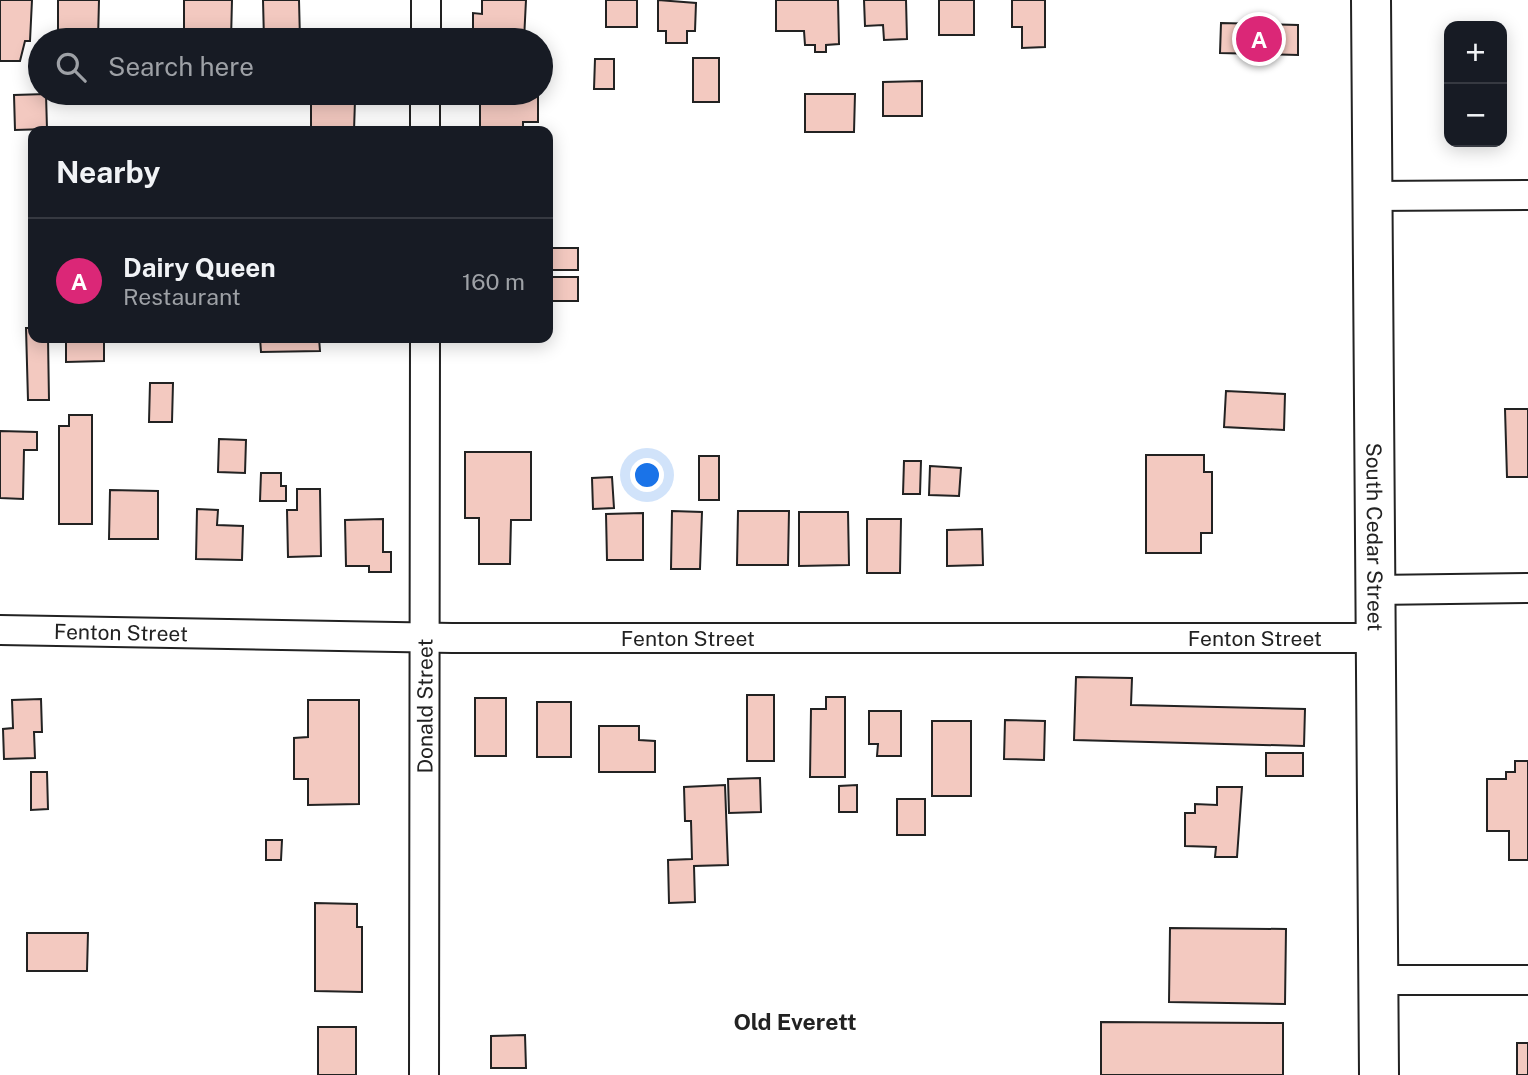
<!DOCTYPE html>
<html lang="en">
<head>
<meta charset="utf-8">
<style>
	body { margin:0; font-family:"Public Sans",sans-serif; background:#242831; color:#f1f3f6 }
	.controls { position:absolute; right:21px; top:21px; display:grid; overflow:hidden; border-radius:14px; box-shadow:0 4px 18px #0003 }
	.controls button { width:63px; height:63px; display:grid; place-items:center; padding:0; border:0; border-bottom:2px solid #363941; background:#171b24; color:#f1f3f6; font:35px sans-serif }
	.you { position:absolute; left:648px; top:476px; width:24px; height:24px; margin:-18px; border:5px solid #fff; border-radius:50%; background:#1a73e8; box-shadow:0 0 0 10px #1a73e833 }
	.badge { display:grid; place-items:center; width:46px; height:46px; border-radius:50%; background:#db2777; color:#fff; font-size:23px; font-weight:700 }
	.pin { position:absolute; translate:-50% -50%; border:4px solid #fff; box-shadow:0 2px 7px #0006 }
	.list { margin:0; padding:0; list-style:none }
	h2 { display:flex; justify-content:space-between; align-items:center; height:91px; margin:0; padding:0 28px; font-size:30px }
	h2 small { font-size:23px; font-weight:400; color:#9ea1a6 }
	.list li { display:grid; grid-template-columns:46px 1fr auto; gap:21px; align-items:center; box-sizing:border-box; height:126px; padding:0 28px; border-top:2px solid #363941 }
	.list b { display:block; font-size:26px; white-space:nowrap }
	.list p { margin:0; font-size:23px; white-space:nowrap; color:#9ea1a6 }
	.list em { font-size:23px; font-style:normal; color:#9ea1a6 }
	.icon { flex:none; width:38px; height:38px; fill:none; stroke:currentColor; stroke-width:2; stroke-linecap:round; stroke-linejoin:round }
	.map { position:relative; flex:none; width:1528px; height:1075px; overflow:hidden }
	.search { position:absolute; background:#171b24; box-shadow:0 4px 18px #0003; left:28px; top:28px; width:525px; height:77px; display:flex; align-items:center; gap:18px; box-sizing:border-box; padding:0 24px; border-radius:38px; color:#9ea1a6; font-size:26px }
	.panel { position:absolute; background:#171b24; box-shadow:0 4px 18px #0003; left:28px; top:126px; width:525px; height:217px; border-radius:14px }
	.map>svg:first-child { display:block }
</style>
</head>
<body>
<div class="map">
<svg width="1528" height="1075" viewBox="0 0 1528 1075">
	<rect width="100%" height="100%" fill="#fff"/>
	<g fill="#f3c9c0" stroke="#222" stroke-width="2">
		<polygon points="0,0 32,0 30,41 25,41 20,61 0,61"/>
		<polygon points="58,0 99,0 98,40 58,40"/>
		<polygon points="184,0 232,0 231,40 184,40"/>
		<polygon points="263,0 299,0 300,40 264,40"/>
		<polygon points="482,0 526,0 524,40 473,40 473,13 482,14"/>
		<rect x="606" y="0" width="31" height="27"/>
		<polygon points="658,0 696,3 695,31 687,31 687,43 666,43 666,31 658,31"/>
		<polygon points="776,0 838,0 839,44 826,45 826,52 815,52 815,45 805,45 804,31 776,31"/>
		<polygon points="864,0 906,0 907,39 884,40 883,25 865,26"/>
		<rect x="939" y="0" width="35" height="35"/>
		<polygon points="1012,0 1045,0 1045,47 1022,48 1022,27 1012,27"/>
		<polygon points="1221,23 1298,25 1298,55 1220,53"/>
		<rect x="693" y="58" width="26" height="44"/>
		<polygon points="595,59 614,59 614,89 594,89"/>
		<polygon points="922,81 922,116 883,116 883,82"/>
		<polygon points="480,93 538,93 538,122 523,122 523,131 480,128"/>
		<polygon points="46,94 47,129 15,130 14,95"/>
		<polygon points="805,94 855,94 854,132 805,132"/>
		<polygon points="311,100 355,100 354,131 311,131"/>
		<rect x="548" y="248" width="30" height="22"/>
		<rect x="548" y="277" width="30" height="24"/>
		<polygon points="26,328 33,328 33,338 48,338 49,400 28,400"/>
		<polygon points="66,338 104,338 104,361 66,362"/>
		<polygon points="260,338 319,338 320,351 261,352"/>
		<polygon points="486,338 529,338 529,339 486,340"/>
		<polygon points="150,383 173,383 172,422 149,422"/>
		<polygon points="1226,391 1285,394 1284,430 1224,427"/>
		<polygon points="1505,409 1528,409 1528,477 1507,477"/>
		<polygon points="69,415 92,415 92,524 59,524 59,426 69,426"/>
		<polygon points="0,431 37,432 37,450 24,450 23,499 0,498"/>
		<polygon points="219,439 246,440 245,473 218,472"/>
		<polygon points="465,452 531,452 531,520 511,520 510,564 479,564 479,518 465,518"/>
		<polygon points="1146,455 1204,455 1204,472 1212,472 1212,533 1201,533 1201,553 1146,553"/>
		<rect x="699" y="456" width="20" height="44"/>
		<polygon points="904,461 921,461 920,494 903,494"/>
		<polygon points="930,466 961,468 959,496 929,495"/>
		<polygon points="261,473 281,473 281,486 286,486 286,501 260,501"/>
		<polygon points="612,477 614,508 593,509 592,478"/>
		<polygon points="297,489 320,489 321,556 288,557 287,510 297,510"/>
		<polygon points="110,490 158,491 158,539 109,539"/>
		<polygon points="197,509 218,510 217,525 243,526 242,560 196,559"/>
		<polygon points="672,511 702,512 700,569 671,569"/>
		<polygon points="738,511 789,511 788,565 737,565"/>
		<polygon points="799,512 848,512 849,565 799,566"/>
		<polygon points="643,513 643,560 607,560 606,514"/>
		<polygon points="383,519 383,552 391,552 391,572 369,572 369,566 346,566 345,520"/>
		<polygon points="867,519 901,519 900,573 867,573"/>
		<polygon points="982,529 983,565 947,566 947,530"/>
		<polygon points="1076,677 1132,678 1131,705 1305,709 1304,746 1074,740"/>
		<rect x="747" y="695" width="27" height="66"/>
		<polygon points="826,697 845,697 845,777 810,777 811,709 826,709"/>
		<rect x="475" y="698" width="31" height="58"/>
		<polygon points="41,699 42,732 34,732 35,758 4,759 3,729 13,728 12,700"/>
		<polygon points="308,700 359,700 359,804 308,805 308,779 294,779 294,738 308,737"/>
		<rect x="537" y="702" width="34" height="55"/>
		<polygon points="869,711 901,711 901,756 877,756 878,744 869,744"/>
		<polygon points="1005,720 1045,721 1044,760 1004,759"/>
		<rect x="932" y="721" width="39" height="75"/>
		<polygon points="599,726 639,726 639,740 655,741 655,772 599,772"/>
		<rect x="1266" y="753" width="37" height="23"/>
		<polygon points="1515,761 1528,761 1528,860 1509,860 1509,831 1487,831 1487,779 1506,779 1506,772 1515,772"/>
		<polygon points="31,772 47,772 48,809 31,810"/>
		<polygon points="760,778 761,812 729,813 728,779"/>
		<polygon points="725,785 728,865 694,866 695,902 669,903 668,860 692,859 691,821 685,821 684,787"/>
		<polygon points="857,785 857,812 839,812 839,786"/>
		<polygon points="1217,787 1242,787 1237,857 1215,857 1216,847 1185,846 1185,813 1195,813 1195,804 1217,805"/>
		<rect x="897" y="799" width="28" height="36"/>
		<polygon points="266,840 282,840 281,860 266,860"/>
		<polygon points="315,903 357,904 357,927 362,927 362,992 315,991"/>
		<polygon points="1170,928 1286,929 1285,1004 1169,1002"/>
		<polygon points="27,933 88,933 87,971 27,971"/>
		<polygon points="1101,1022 1283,1023 1283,1075 1101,1075"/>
		<rect x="318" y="1027" width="38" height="48"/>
		<polygon points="525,1035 526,1068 491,1068 491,1036"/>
		<rect x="1517" y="1043" width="11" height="32"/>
	</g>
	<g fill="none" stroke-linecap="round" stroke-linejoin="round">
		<g stroke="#222" stroke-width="32">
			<g id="minor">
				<polyline points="426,40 426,0"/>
				<polyline points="425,131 425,93"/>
				<polyline points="1372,196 1528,195"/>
				<polyline points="1374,590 1528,588"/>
				<path id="s1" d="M 0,630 L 452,638 L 1374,638"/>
				<polyline points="1378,980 1528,980"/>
				<path id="s2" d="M 424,1075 L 425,338"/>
			</g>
		</g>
		<g stroke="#222" stroke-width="42">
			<g id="primary">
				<path id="s3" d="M 1371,0 L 1379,1075"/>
			</g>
		</g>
		<use href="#minor" stroke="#fff" stroke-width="28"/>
		<use href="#primary" stroke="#fff" stroke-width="38"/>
	</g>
	<g text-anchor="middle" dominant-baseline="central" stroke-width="5" stroke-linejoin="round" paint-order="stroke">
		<g font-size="21" fill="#222" stroke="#fff">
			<text stroke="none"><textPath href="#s3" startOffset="537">South Cedar Street</textPath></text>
			<text stroke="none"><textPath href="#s1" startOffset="121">Fenton Street</textPath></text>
			<text stroke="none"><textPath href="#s1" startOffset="688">Fenton Street</textPath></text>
			<text stroke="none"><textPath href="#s1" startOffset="1255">Fenton Street</textPath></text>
			<text stroke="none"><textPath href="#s2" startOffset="369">Donald Street</textPath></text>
		</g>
		<g font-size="23" font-weight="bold" fill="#222" stroke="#fff">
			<text x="795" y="1021">Old Everett</text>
		</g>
	</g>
</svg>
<div class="controls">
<button>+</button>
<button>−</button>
</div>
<div class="you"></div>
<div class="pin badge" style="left:1259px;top:39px">A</div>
<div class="search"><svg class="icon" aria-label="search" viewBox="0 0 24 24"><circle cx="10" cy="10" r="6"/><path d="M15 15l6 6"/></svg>Search here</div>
<section class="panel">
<h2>Nearby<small></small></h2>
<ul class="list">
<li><span class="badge">A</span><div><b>Dairy Queen</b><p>Restaurant</p></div><em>160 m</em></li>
</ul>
</section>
</div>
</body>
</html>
